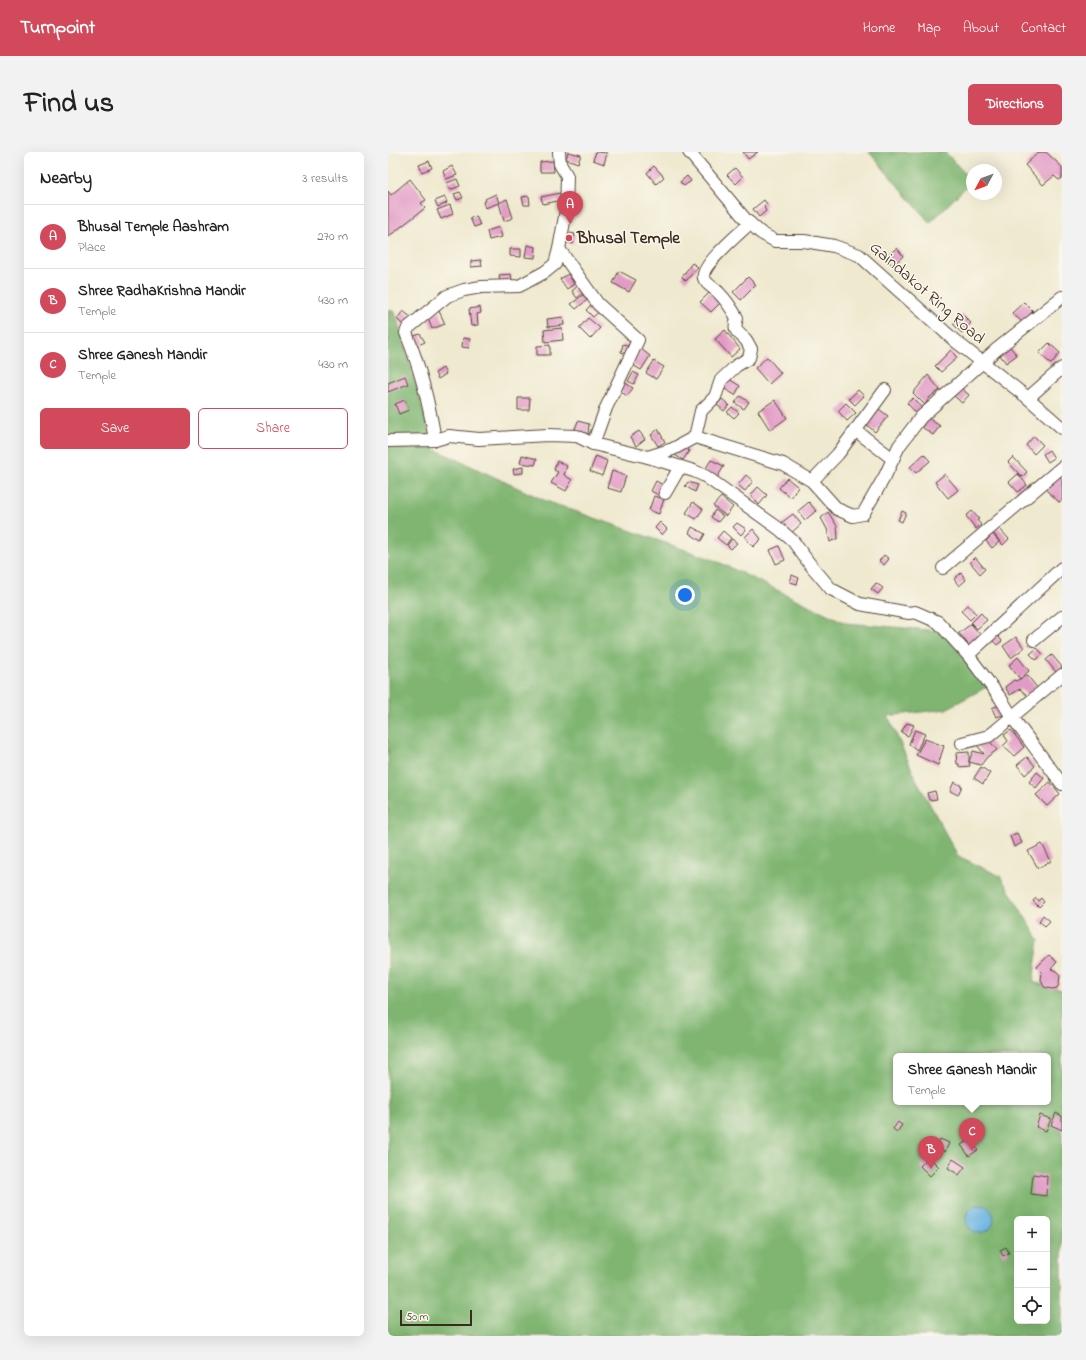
<!DOCTYPE html>
<html lang="en">
<head>
<meta charset="utf-8">
<style>
	body { margin:0; font-family:"Indie Flower",sans-serif; background:#f2f2f2; color:#222 }
	.controls { position:absolute; right:12px; bottom:12px; display:grid; overflow:hidden; border-radius:6px; box-shadow:0 4px 16px #0002 }
	.controls button { width:36px; height:36px; display:grid; place-items:center; padding:0; border:0; border-bottom:1px solid #e0e0e0; background:#fff; color:#222; font:20px sans-serif }
	.compass { position:absolute; left:578px; top:12px; width:36px; height:36px; border-radius:50%; background:#fff; box-shadow:0 4px 16px #0002; rotate:229deg }
	.scale { position:absolute; left:12px; bottom:10px; width:72px; box-sizing:border-box; padding-left:4px; border:2px solid #3b2a1e; border-top:0; font-size:11px; line-height:14px; white-space:nowrap; color:#3b2a1e; -webkit-text-stroke:3px #fbf7ec; paint-order:stroke }
	.you { position:absolute; left:297px; top:443px; width:14px; height:14px; margin:-10px; border:3px solid #fff; border-radius:50%; background:#1a73e8; box-shadow:0 0 0 6px #1a73e833 }
	.badge { display:grid; place-items:center; width:26px; height:26px; border-radius:50%; background:#d1495b; color:#fff; font-size:13px; font-weight:700 }
	.pin { position:absolute; translate:-50% -33px; filter:drop-shadow(0 1px 2px #0008) }
	.pin::after { content:''; position:absolute; top:21px; width:14px; height:12px; background:inherit; clip-path:polygon(0 0,100% 0,50% 100%) }
	.popup { position:absolute; left:505px; top:901px; width:158px; height:52px; box-sizing:border-box; display:grid; place-content:center; border-radius:6px; background:#fff; filter:drop-shadow(0 1px 3px #0005); font-size:13px; white-space:nowrap; color:#767676 }
	.popup b { font-size:15px; color:#222 }
	.popup::after { content:''; position:absolute; left:50%; top:100%; margin-left:-8px; border:8px solid transparent; border-top-color:#fff }
	.list { margin:0; padding:0; list-style:none }
	h2 { display:flex; justify-content:space-between; align-items:center; height:52px; margin:0; padding:0 16px; font-size:17px }
	h2 small { font-size:13px; font-weight:400; color:#767676 }
	.list li { display:grid; grid-template-columns:26px 1fr auto; gap:12px; align-items:center; box-sizing:border-box; height:64px; padding:0 16px; border-top:1px solid #e0e0e0 }
	.list b { display:block; font-size:15px; white-space:nowrap }
	.list p { margin:0; font-size:13px; white-space:nowrap; color:#767676 }
	.list em { font-size:13px; font-style:normal; color:#767676 }
	.actions { display:flex; gap:8px; padding:12px 16px }
	.actions a { flex:1; padding:9px 0; border:1px solid #d1495b; border-radius:6px; text-align:center; font-size:14px; color:#d1495b }
	.actions .main { background:#d1495b; color:#fff }
	.icon { flex:none; width:22px; height:22px; fill:none; stroke:currentColor; stroke-width:2; stroke-linecap:round; stroke-linejoin:round }
	.map { position:relative; flex:none; width:674px; height:1184px; overflow:hidden; border-radius:6px }
	header { display:flex; align-items:center; gap:24px; box-sizing:border-box; height:56px; padding:0 20px; background:#d1495b; color:#fff }
	header strong { font-size:19px }
	nav { display:flex; gap:22px; margin-inline-start:auto; font-size:14px }
	.intro { display:flex; align-items:center; justify-content:space-between; box-sizing:border-box; height:96px; padding:0 24px }
	h1 { margin:0; font-size:28px }
	.button { padding:10px 18px; border-radius:6px; background:#d1495b; color:#fff; font-size:14px; font-weight:700 }
	main { display:flex; gap:24px; padding:0 24px }
	aside { flex:1; background:#fff; border-radius:6px; box-shadow:0 4px 16px #0002 }
	.map>svg:first-child { display:block }
</style>
</head>
<body>
<header>
<strong>Turnpoint</strong>
<nav><a>Home</a><a>Map</a><a>About</a><a>Contact</a></nav>
</header>
<div class="intro"><h1>Find us</h1><a class="button">Directions</a></div>
<main>
<aside>
<h2>Nearby<small>3 results</small></h2>
<ul class="list">
<li><span class="badge">A</span><div><b>Bhusal Temple Aashram</b><p>Place</p></div><em>270 m</em></li>
<li><span class="badge">B</span><div><b>Shree RadhaKrishna Mandir</b><p>Temple</p></div><em>430 m</em></li>
<li><span class="badge">C</span><div><b>Shree Ganesh Mandir</b><p>Temple</p></div><em>430 m</em></li>
</ul>
<div class="actions"><a class="main">Save</a><a>Share</a></div>
</aside>
<div class="map">
<svg width="674" height="1184" viewBox="0 0 674 1184">
	<rect width="100%" height="100%" fill="#fbf7ec"/>
	<filter id="ink" filterUnits="userSpaceOnUse"><feTurbulence type="fractalNoise" baseFrequency=".025" numOctaves="2"/><feDisplacementMap in="SourceGraphic" scale="8" xChannelSelector="R" yChannelSelector="G"/><feConvolveMatrix kernelMatrix="1 2 1 2 8 2 1 2 1" color-interpolation-filters="sRGB"/></filter>
	<filter id="wash" filterUnits="userSpaceOnUse"><feTurbulence type="fractalNoise" baseFrequency=".012" numOctaves="4" result="noise"/><feDisplacementMap in="SourceGraphic" scale="16" xChannelSelector="R" yChannelSelector="G"/><feGaussianBlur stdDeviation="0.9" result="paint"/><feColorMatrix in="noise" values="0 0 0 0 0 0 0 0 0 0 0 0 0 0 0 0 0 1.4 0 .05"/><feComposite in="paint" operator="in"/></filter>
	<g filter="url(#wash)">
		<rect width="100%" height="100%" fill="#efe9cf"/>
		<g fill="#7fb571" stroke="#5d7048" fill-rule="evenodd">
			<polygon points="481,0 557,0 584,29 542,71"/>
			<path d="M 0,157 L 7,160 L 46,297 L 158,349 L 326,408 L 458,471 L 552,479 L 602,533 L 558,557 L 500,564 L 528,627 L 570,704 L 612,724 L 651,788 L 645,830 L 674,838 L 674,1184 L 0,1184 ZM 508,904 L 660,904 L 660,950 L 508,950 ZM 629,1067 L 659,1067 L 659,1169 L 629,1169 Z"/>
		</g>
		<circle fill="#66b2df" stroke="#506e7e" cx="592" cy="1067" r="14"/>
		<g id="blocks">
			<g fill="#e29bc6">
				<polygon points="180,0 193,3 190,11 178,7"/>
				<polygon points="208,0 219,1 216,12 205,8"/>
				<polygon points="355,0 370,0 360,7"/>
				<polygon points="651,0 658,0 674,15 674,26 671,28 666,24 655,33 637,13"/>
				<polygon points="41,9 44,16 34,20 31,13"/>
				<polygon points="165,9 166,20 152,20 152,10"/>
				<polygon points="64,14 69,23 58,27 55,19"/>
				<polygon points="266,14 276,25 268,32 259,21"/>
				<polygon points="347,16 355,25 348,32 339,23"/>
				<polygon points="299,24 303,29 296,34 292,30"/>
				<polygon points="22,27 38,48 33,51 37,56 0,85 0,39 3,43"/>
				<polygon points="69,27 72,34 62,38 59,31"/>
				<polygon points="72,40 75,46 69,48 66,42"/>
				<polygon points="172,41 174,48 155,52 153,45"/>
				<polygon points="108,42 111,51 119,47 125,66 116,69 111,51 97,56 95,50 98,49 97,47"/>
				<polygon points="141,44 142,53 136,53 134,45"/>
				<polygon points="57,45 59,51 50,55 47,49"/>
				<polygon points="376,48 379,52 376,55 378,59 371,65 365,57"/>
				<polygon points="62,53 65,62 53,67 49,58"/>
				<polygon points="88,64 92,73 86,75 82,66"/>
				<polygon points="111,75 114,85 101,88 99,79"/>
				<polygon points="177,80 187,82 185,92 175,89"/>
				<polygon points="139,93 148,95 147,106 137,105"/>
				<polygon points="509,96 515,104 505,114 497,105"/>
				<polygon points="122,97 133,97 133,105 122,104"/>
				<polygon points="93,108 94,114 83,115 83,109"/>
				<polygon points="304,111 310,115 298,129 294,125"/>
				<polygon points="231,119 248,128 241,140 225,131"/>
				<polygon points="123,122 124,130 112,131 111,123"/>
				<polygon points="180,122 186,132 179,137 172,127"/>
				<polygon points="360,125 368,133 353,148 345,140"/>
				<polygon points="192,132 197,139 189,146 184,139"/>
				<polygon points="322,140 333,150 323,160 312,150"/>
				<polygon points="195,143 199,148 188,157 183,152"/>
				<polygon points="206,150 213,158 205,165 198,158"/>
				<polygon points="636,150 645,159 634,170 624,161"/>
				<polygon points="92,155 93,161 89,162 90,173 83,174 81,157"/>
				<polygon points="15,159 24,166 16,174 9,167"/>
				<polygon points="51,159 57,172 44,177 39,164"/>
				<polygon points="574,162 583,171 574,181 565,172"/>
				<polygon points="175,165 176,173 160,175 159,167"/>
				<polygon points="200,166 212,176 202,187 191,176"/>
				<polygon points="174,176 175,188 157,190 156,178"/>
				<polygon points="337,178 352,197 343,205 327,187"/>
				<polygon points="32,182 37,190 26,195 24,185"/>
				<polygon points="75,186 82,187 81,196 74,195"/>
				<polygon points="661,191 672,201 663,212 651,201"/>
				<polygon points="235,192 241,194 239,202 233,200"/>
				<polygon points="162,193 162,203 149,203 149,194"/>
				<polygon points="622,195 629,203 618,211 612,203"/>
				<polygon points="253,197 262,204 253,218 243,212"/>
				<polygon points="563,198 569,206 553,220 547,214"/>
				<polygon points="379,205 393,221 381,232 367,216"/>
				<polygon points="266,209 276,215 268,227 258,221"/>
				<polygon points="55,216 58,222 50,227 47,221"/>
				<polygon points="245,220 251,223 246,232 240,229"/>
				<polygon points="540,223 552,238 542,245 537,253 525,241"/>
				<polygon points="17,224 20,232 0,240 0,231"/>
				<polygon points="341,227 352,234 347,243 335,236"/>
				<polygon points="236,230 245,236 239,244 231,238"/>
				<polygon points="572,235 581,243 574,251 565,243"/>
				<polygon points="470,238 476,244 467,253 461,247"/>
				<polygon points="352,244 361,250 356,257 347,251"/>
				<polygon points="130,246 142,246 141,258 130,258"/>
				<polygon points="525,246 534,256 528,261 519,251"/>
				<polygon points="334,247 341,253 336,259 329,253"/>
				<polygon points="17,248 21,258 11,262 7,252"/>
				<polygon points="387,248 399,266 382,278 370,259"/>
				<polygon points="458,251 468,261 459,269 450,259"/>
				<polygon points="344,255 351,261 346,266 339,260"/>
				<polygon points="491,257 500,264 487,280 478,272"/>
				<polygon points="540,266 552,274 545,283 534,275"/>
				<polygon points="190,269 201,272 200,282 187,277"/>
				<polygon points="270,277 277,290 270,294 263,283"/>
				<polygon points="251,279 257,287 248,294 242,285"/>
				<polygon points="646,284 655,293 646,302 638,293"/>
				<polygon points="293,294 301,299 295,308 287,303"/>
				<polygon points="661,298 666,306 660,310 655,302"/>
				<polygon points="536,302 542,309 528,321 522,315"/>
				<polygon points="134,303 149,307 147,313 132,311"/>
				<polygon points="208,304 219,309 214,324 202,319"/>
				<polygon points="625,305 639,320 634,325 620,310"/>
				<polygon points="323,308 336,314 329,326 316,319"/>
				<polygon points="169,309 179,314 176,323 184,328 178,339 163,331 170,320 166,318"/>
				<polygon points="135,315 135,321 126,322 125,317"/>
				<polygon points="224,319 238,324 233,340 219,336"/>
				<polygon points="557,322 570,338 560,346 547,330"/>
				<polygon points="630,322 639,333 630,340 621,330"/>
				<polygon points="358,323 365,329 357,339 350,333"/>
				<polygon points="671,324 674,327 674,348 671,350 657,337"/>
				<polygon points="399,326 410,335 403,346 391,336"/>
				<polygon points="268,329 275,333 270,343 263,339"/>
				<polygon points="300,330 310,333 307,340 297,334"/>
				<polygon points="370,335 379,343 371,353 363,343"/>
				<polygon points="266,344 276,347 271,362 261,358"/>
				<polygon points="333,345 345,355 338,364 325,354"/>
				<polygon points="305,350 315,357 308,367 298,361"/>
				<polygon points="421,350 428,359 417,368 410,359"/>
				<polygon points="327,358 335,364 330,370 323,365"/>
				<polygon points="514,359 518,361 514,370 510,368"/>
				<polygon points="584,359 591,367 589,368 593,373 588,377 578,364"/>
				<polygon points="440,360 449,374 450,386 442,390 439,377 433,366"/>
				<polygon points="405,362 413,372 402,382 393,371"/>
				<polygon points="272,370 279,377 274,383 267,376"/>
				<polygon points="349,371 358,377 353,383 345,375"/>
				<polygon points="304,375 317,382 313,389 301,381"/>
				<polygon points="610,375 621,387 615,393 604,380"/>
				<polygon points="365,377 373,387 365,395 357,385"/>
				<polygon points="335,379 343,386 338,393 329,386"/>
				<polygon points="605,382 611,390 604,396 598,389"/>
				<polygon points="344,387 349,391 343,397 339,393"/>
				<polygon points="391,394 397,408 388,412 382,398"/>
				<polygon points="496,403 501,407 496,413 491,409"/>
				<polygon points="587,405 597,417 592,422 582,410"/>
				<polygon points="573,421 578,428 571,434 566,427"/>
				<polygon points="404,423 411,426 409,432 402,430"/>
				<polygon points="488,431 495,436 490,442 483,437"/>
				<polygon points="580,453 588,462 582,468 573,459"/>
				<polygon points="593,461 599,468 589,477 583,471"/>
				<polygon points="583,472 595,486 583,496 571,481"/>
				<polygon points="607,480 614,489 609,493 602,486"/>
				<polygon points="628,485 636,496 623,506 615,494"/>
				<polygon points="649,496 655,502 648,508 642,502"/>
				<polygon points="664,503 674,515 668,520 658,508"/>
				<polygon points="630,505 641,519 632,527 621,513"/>
				<polygon points="639,523 650,537 640,544 632,537 622,543 617,535 626,528 628,529"/>
				<polygon points="611,553 615,563 608,565 604,556"/>
				<polygon points="519,571 526,573 520,584 513,580"/>
				<polygon points="527,578 537,582 529,598 521,592"/>
				<polygon points="623,578 636,595 626,604 615,594 620,589 616,583"/>
				<polygon points="537,587 556,594 550,613 528,603"/>
				<polygon points="600,587 609,598 599,605 593,613 581,610 582,614 571,615 571,612 569,612 568,601 581,600 581,610 585,599 596,602 589,593"/>
				<polygon points="639,605 647,614 637,623 629,613"/>
				<polygon points="593,615 602,621 595,632 586,626"/>
				<polygon points="649,620 656,626 648,636 641,630"/>
				<polygon points="566,630 574,634 570,643 562,639"/>
				<polygon points="662,630 672,642 659,654 648,643"/>
				<polygon points="547,639 549,647 541,648 539,641"/>
				<polygon points="629,681 634,691 626,695 622,684"/>
				<polygon points="654,692 663,709 650,716 640,699"/>
				<polygon points="648,746 650,749 653,746 656,750 651,755 645,749"/>
				<polygon points="655,763 662,769 657,774 651,769"/>
				<polygon points="661,803 669,810 663,817 668,819 672,823 671,832 669,836 664,837 656,835 653,828 654,820 649,815"/>
				<polygon points="668,961 674,964 674,978 663,973"/>
				<polygon points="652,963 663,967 658,979 648,975"/>
				<polygon points="510,970 514,973 509,980 505,977"/>
				<polygon points="552,987 561,991 557,1000 548,995"/>
				<polygon points="582,987 590,998 581,1004 573,993"/>
				<polygon points="541,1005 551,1015 542,1024 532,1014"/>
				<polygon points="565,1007 577,1015 571,1023 560,1016"/>
				<polygon points="645,1022 659,1024 658,1044 643,1042"/>
				<polygon points="618,1095 621,1101 615,1104 612,1098"/>
			</g>
		</g>
	</g>
	<g filter="url(#ink)">
		<use href="#blocks" fill-opacity="0" stroke="#564739" stroke-width="1"/>
		<g fill="none" stroke-linecap="round" stroke-linejoin="round">
			<g stroke="#564739" stroke-width="14">
				<g id="minor">
					<polyline points="301,0 358,68 373,81 387,89 416,89 446,94 471,103 566,188 640,246 674,276"/>
					<polyline points="171,97 210,152 250,188 218,256 205,292"/>
					<polyline points="640,246 674,216"/>
					<polyline points="467,278 505,307"/>
					<path d="M 307,285 L 313,259 L 327,245 L 333,228 L 348,214 L 361,206 L 363,197 C 361,194 360,191 358,188 C 349,179 345,180 349,166 C 344,157 339,149 331,141 C 327,136 318,133 316,126 C 311,115 353,80 362,71"/>
					<path d="M 47,288 C 41,251 32,215 18,181 L 20,176 L 59,144 L 76,138 L 93,135 L 131,134 L 157,120 L 167,112 L 171,97 L 178,59 L 179,24 L 172,12 L 171,0"/>
					<polyline points="0,289 47,288 61,284 91,287 160,283 189,284 205,292 260,305 306,319 317,324 390,376 405,389 421,411 443,437 472,452 521,461 527,460 550,470 580,503 613,547 624,565 674,632"/>
					<polyline points="260,305 285,297 307,285 395,312 424,329 449,357 465,364 475,362 497,324 511,294 533,265 608,198 674,145"/>
					<polyline points="424,329 450,302 497,238"/>
					<polyline points="277,341 292,315"/>
					<polyline points="555,416 674,315"/>
					<polyline points="646,488 674,465"/>
					<polyline points="580,503 674,416"/>
					<polyline points="574,591 601,584 674,523"/>
				</g>
			</g>
			<use href="#minor" stroke="#fff" stroke-width="12"/>
		</g>
	</g>
	<circle fill="#d1495b" stroke="#fbf7ec" stroke-width="1.5" cx="181" cy="86" r="4"/>
	<g text-anchor="middle" dominant-baseline="central" stroke-width="3" stroke-linejoin="round" paint-order="stroke">
		<g font-size="17" font-weight="bold" fill="#3b2a1e" stroke="#fbf7ec" text-anchor="start">
			<text x="189" y="86">Bhusal Temple</text>
		</g>
		<g font-size="17" fill="#3b2a1e" stroke="#fbf7ec">
			<text transform="translate(539 141) rotate(41)">Gaindakot Ring Road</text>
		</g>
	</g>
</svg>
<div class="controls">
<button>+</button>
<button>−</button>
<button><svg class="icon" aria-label="locate" viewBox="0 0 24 24"><circle cx="12" cy="12" r="6"/><path d="M12 2v4M12 18v4M2 12h4M18 12h4"/></svg></button>
</div>
<svg class="compass" viewBox="-18 -18 36 36"><path d="M0-13l5 13h-10z" fill="#e53935"/><path d="M0 13l5-13h-10z" fill="#767676"/></svg>
<div class="scale">50 m</div>
<div class="you"></div>
<div class="pin badge" style="left:182px;top:72px">A</div>
<div class="pin badge" style="left:543px;top:1017px">B</div>
<div class="pin badge" style="left:584px;top:999px">C</div>
<div class="popup"><b>Shree Ganesh Mandir</b>Temple</div>
</div>
</main>
</body>
</html>
